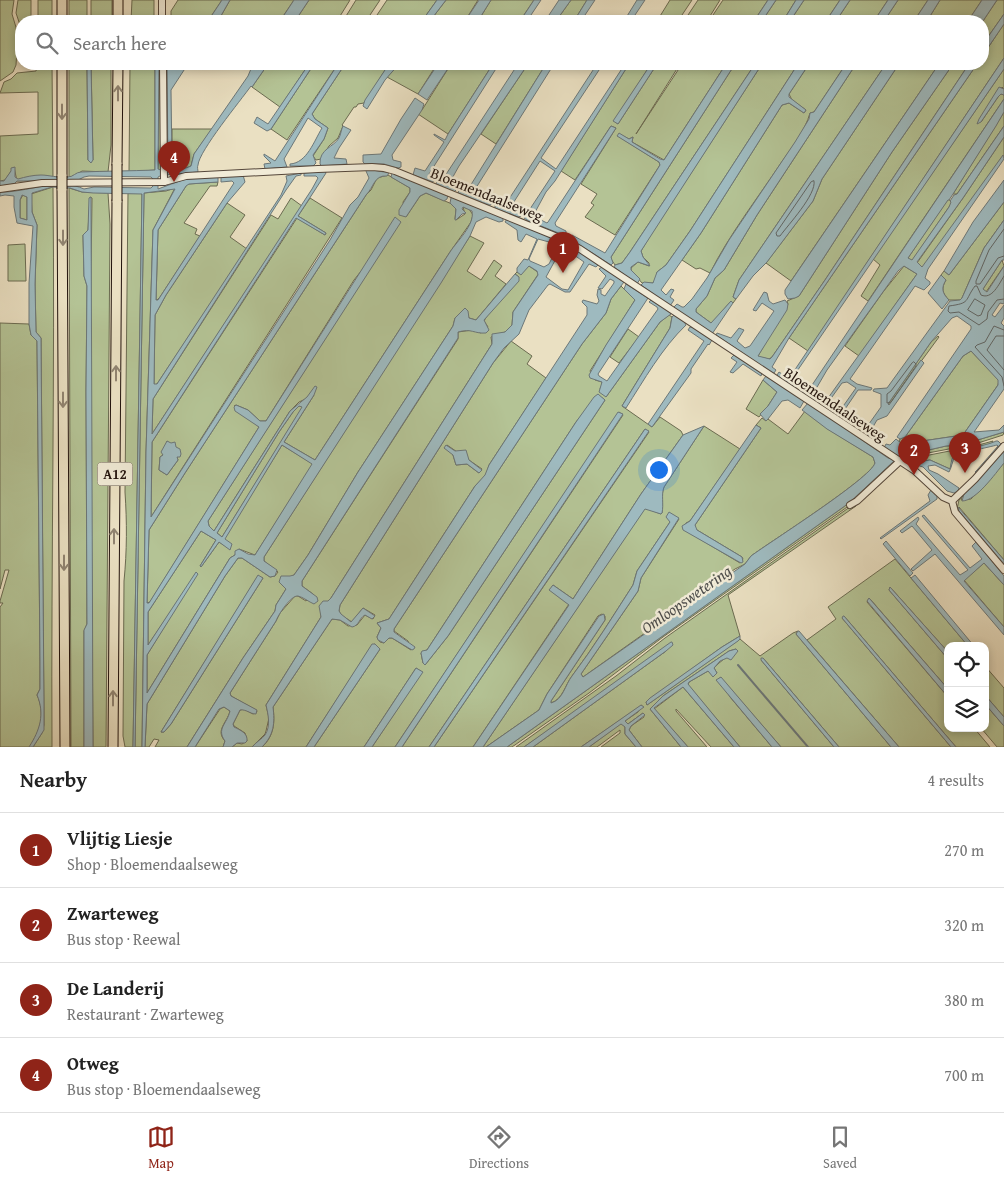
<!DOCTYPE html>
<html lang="en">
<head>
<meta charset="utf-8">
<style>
	body { margin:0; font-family:"Gentium Book Plus",serif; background:#f6f6f6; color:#222 }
	.controls { position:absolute; right:15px; bottom:15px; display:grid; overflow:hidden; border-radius:10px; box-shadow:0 2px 8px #0003 }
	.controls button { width:45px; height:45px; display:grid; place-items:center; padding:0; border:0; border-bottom:1px solid #e0e0e0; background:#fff; color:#222; font:25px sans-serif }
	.you { position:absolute; left:658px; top:469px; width:18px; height:18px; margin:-12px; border:4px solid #fff; border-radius:50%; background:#1a73e8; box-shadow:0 0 0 8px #1a73e833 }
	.badge { display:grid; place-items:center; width:32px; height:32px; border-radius:50%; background:#8f2418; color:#fff; font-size:16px; font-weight:700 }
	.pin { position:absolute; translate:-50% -41px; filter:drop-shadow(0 1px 2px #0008) }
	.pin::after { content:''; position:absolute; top:26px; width:18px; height:15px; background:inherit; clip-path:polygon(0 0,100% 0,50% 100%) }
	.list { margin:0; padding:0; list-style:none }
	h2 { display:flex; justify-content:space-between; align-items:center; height:65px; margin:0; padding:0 20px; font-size:21px }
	h2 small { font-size:16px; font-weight:400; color:#767676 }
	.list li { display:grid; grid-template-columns:32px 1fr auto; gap:15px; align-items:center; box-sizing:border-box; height:75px; padding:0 20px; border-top:1px solid #e0e0e0 }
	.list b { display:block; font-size:19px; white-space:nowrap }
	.list p { margin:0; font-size:16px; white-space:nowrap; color:#767676 }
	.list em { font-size:16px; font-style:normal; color:#767676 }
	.icon { flex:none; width:28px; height:28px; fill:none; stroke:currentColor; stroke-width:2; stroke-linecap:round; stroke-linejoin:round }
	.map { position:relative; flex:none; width:1004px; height:747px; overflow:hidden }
	.search { position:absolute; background:#fff; box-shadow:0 2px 8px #0003; left:15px; right:15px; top:15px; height:55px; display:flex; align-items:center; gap:12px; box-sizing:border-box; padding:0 18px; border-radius:20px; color:#767676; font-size:19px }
	.sheet { height:365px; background:#fff }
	nav { display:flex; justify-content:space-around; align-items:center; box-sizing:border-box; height:70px; border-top:1px solid #e0e0e0; background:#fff; font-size:14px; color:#767676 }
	nav a { display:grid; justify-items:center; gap:2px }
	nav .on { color:#8f2418 }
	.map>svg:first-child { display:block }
</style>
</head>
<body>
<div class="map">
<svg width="1004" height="747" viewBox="0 0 1004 747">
	<rect width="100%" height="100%" fill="#eae0c2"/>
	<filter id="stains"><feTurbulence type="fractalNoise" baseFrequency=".004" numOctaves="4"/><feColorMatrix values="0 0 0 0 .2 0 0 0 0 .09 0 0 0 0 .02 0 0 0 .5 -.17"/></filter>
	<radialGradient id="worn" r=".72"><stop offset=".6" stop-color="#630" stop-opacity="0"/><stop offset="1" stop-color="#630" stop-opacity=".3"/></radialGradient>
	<g fill="#b4c395" stroke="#6b6b51" fill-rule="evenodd">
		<polygon points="0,0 14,0 12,14 18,34 16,65 13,72 0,81"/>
		<polygon points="18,0 31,0 31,21 21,21 21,28 16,13"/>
		<rect x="38" y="0" width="14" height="21"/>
		<rect x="69" y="0" width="18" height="21"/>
		<rect x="91" y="0" width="21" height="21"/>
		<polygon points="132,0 154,0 154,21 131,21"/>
		<polygon points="178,0 222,0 208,21 171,21 171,11"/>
		<polygon points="230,0 294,0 280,21 218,21"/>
		<polygon points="309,0 350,0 337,21 295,21"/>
		<polygon points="356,0 380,0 366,21 343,21"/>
		<polygon points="387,0 437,0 422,21 373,21"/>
		<polygon points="446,0 478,0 465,21 430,21"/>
		<polygon points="491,0 534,0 520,21 478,21"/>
		<polygon points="571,0 587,0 574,21 556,21"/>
		<polygon points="670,0 692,0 678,21 657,21"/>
		<polygon points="698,0 720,0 707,21 684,21"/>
		<polygon points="723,0 768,0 754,21 709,21"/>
		<polygon points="776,0 796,0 783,21 762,21"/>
		<polygon points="804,0 840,0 826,21 790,21"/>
		<polygon points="850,0 888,0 874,21 836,21"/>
		<polygon points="898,0 928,0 914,21 884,21"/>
		<polygon points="940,0 982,0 968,21 927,21"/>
		<polygon points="997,0 1004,0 1004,14 983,44 983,21"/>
		<polygon points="1004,24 1004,58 808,351 789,338 977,64 983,64 983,55"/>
		<polygon points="38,64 52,64 53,180 17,181 14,167 5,180 0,181 0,136 38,134 38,92 0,93 4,82 11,79 17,73 36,71"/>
		<polygon points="69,64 87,64 88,160 93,160 91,64 111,64 111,145 108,172 82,171 74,176 69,177"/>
		<polygon points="130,64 155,64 155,170 129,172"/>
		<polygon points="159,64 167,64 168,167 165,170 158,170"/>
		<polygon points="268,64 309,64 280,107 252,87"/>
		<polygon points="314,64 338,64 287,140 271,129"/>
		<polygon points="345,64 389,64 364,103 358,104 356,107 354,107 342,125 343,126 338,138 329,146 321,159 316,160 313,156 324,139 328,128 315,119 312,114"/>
		<polygon points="399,64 437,64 418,94 387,77"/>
		<polygon points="451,64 493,64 448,134 418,114 422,110"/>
		<polygon points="528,64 546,64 496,144 481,134"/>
		<polygon points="629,64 651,64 614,121 618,124 657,64 680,64 636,134 682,64 726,64 664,160 632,142 633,137 629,139 619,134 618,136 659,162 660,165 615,235 585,217 594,205 591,203 597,194 581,184 616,128 611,126 575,180 561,171"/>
		<polygon points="735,64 755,64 630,252 622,263 615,265 611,259 611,257"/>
		<polygon points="762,64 798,64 690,231 666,265 657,272 656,279 653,283 642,283 631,270 631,268 638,262 649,266 649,263 643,257 641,251 650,236"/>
		<path d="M 809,64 L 846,64 L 814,112 L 810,113 C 805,131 792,147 781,163 C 757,199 729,235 710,273 L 700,268 L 696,269 L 682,260 L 701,233 L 782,105 L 789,103 L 804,113 L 806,110 L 792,100 L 789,94 Z"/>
		<polygon points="856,64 886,64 739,280 733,297 736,299 733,303 731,301 713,322 711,323 696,312 696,309 707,296 715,278 724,270 757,215"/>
		<polygon points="899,64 939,64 791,281 766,263 813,201 822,179"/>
		<polygon points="953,64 969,64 825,280 772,357 769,359 759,357 758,356 788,304 787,301 799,296 892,152"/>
		<polygon points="1004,69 1004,89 1002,87 981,122 998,97 1001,94 1004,95 1004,99 868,301 861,296 880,265 873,259"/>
		<polygon points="1004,112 1004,126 957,194 953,194"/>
		<path d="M 172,129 L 212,129 L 194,154 L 191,166 C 185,169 177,170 172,166 Z"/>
		<polygon points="1004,137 1004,155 923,268 917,263 963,198"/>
		<polygon points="388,175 410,188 410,192 403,202 406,217 420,196 426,193 452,204 456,209 455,219 456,220 465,214 463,207 469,209 473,215 471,222 450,252 315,460 284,442 314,395 299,402 290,411 214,531 209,526 208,521 400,222 354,280 266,421 260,421 248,410 236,405 234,406 259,427 150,602 147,603 149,530 185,473 366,195 371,190 377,178"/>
		<polygon points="218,182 217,186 210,186 184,223 197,229 195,234 200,236 160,297 157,300 156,300 158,230 186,186 188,184"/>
		<path d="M 53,187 C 55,374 51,560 52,747 L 33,747 L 42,733 L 44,725 L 41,338 L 36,332 L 35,284 L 37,225 L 32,212 L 31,194 Z"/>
		<polygon points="69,188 82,192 108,193 110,224 106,747 93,747 90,357 92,198 90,197 88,230 83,235 84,276 87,286 86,391 87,624 84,631 84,747 71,747"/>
		<polygon points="175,188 153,230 146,452 142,747 135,747 144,193 166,191"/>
		<path d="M 128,193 L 141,193 L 142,195 L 133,747 L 125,747 L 123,736 L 124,581 C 127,551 127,522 125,492 Z"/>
		<polygon points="23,195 27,197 27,220 20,218 20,200"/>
		<polygon points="291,198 302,206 152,434 153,399 271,215 278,219"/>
		<path d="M 310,198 L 342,218 L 151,517 L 152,442 L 297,218 L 325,235 L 326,233 L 298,216 ZM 167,441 L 180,452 L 177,457 L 178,460 L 167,475 L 159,470 L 160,457 L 163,455 Z"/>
		<polygon points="948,199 952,202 949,207 912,261 908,258"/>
		<path d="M 1004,202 L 1004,220 L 984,248 L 962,298 L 960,300 L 949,300 C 942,293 941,288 946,280 L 941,275 L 944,271 L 949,275 Z"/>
		<polygon points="227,203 245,215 230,237 247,249 157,384 154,385 155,315 166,295"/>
		<path d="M 470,236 L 484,243 L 467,271 L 481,280 L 494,260 L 502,266 L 495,276 L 506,284 L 476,320 L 469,318 L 465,308 L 455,318 L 453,326 L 358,472 L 308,555 L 294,575 L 281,584 L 286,589 L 276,605 L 275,611 L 243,658 L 187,747 L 155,747 L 159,740 L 154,739 L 149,747 L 145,747 L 147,704 L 225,576 L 238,558 L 242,558 L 270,577 L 275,576 L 278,572 L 264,561 L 264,557 ZM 258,576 L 263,578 L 171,724 L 164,732 L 161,732 Z"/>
		<polygon points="25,244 26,281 8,281 8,245"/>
		<polygon points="1002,260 1004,266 986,292 983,289"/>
		<path d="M 529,266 L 539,273 L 513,312 L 512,325 L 505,332 L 491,337 L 492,344 L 331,598 C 325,604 321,608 321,617 L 266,705 L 269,718 L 266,731 L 265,734 L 252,747 L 232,747 L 237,743 L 242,744 L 247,741 L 245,733 L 234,726 L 233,724 L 240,710 L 244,709 L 253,714 L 257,712 L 256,710 L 231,696 L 230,693 L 276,621 L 280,613 L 295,596 L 298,596 L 306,601 L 313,594 L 302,586 L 302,581 L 458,339 L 458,332 L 472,330 L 481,333 L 488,327 L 484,321 L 487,316 L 519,277 L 515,274 L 517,272 L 521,274 Z"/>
		<polygon points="904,266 917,274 859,356 845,346 883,292"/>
		<path d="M 621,286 L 635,300 L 590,371 L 595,380 L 602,382 L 602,385 L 600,389 L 606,397 L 660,322 L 669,315 L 672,317 L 670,328 L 622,406 L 652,427 L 660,417 L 681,431 L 683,435 L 641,494 L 573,599 L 553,585 L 550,590 L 569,604 L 473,747 L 434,747 L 649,432 L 645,429 L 429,747 L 402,747 L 623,415 L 619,412 L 395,747 L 372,747 L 422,672 L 416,668 L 364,747 L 314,747 L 380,649 L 375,644 L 372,645 L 306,747 L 262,747 C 274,736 275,723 273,707 L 332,619 L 340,620 L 348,626 L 357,625 L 365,615 L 373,619 L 375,615 L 363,608 L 352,622 L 341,615 L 339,611 L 340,605 L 493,363 L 511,341 L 532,356 L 527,364 L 546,378 L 489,465 L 486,475 L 475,486 L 389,619 L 377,623 L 381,628 L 377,637 L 380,642 L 384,643 L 389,638 L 392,638 L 411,650 L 408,641 L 394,631 L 394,629 L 582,344 L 606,313 L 611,299 ZM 598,395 L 605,400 L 448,636 L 425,665 L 423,663 L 421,653 L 427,650 L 576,422 ZM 447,445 L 482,469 L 479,473 L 467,464 L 456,465 L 453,455 Z"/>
		<path d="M 0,323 L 29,324 L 31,335 L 37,341 L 40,661 L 40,689 L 37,695 C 42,704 43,722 38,732 C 36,737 32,740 32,747 L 0,747 L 0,607 L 3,603 L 0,603 L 0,601 L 9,570 L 5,570 L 0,589 Z"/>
		<polygon points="628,329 639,337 619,363 610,357"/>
		<polygon points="938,336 939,337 889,405 888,404 931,342"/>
		<polygon points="971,351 999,380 998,385 963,435 902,444 899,441 900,439 905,437 963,356"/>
		<polygon points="763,380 777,392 768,406 759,417 746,409"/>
		<polygon points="299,406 303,407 222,537 217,533 279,432 293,412"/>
		<path d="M 805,411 L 828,429 L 873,457 L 875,463 C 871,478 770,542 751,556 L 745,564 L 735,569 L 583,677 L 581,674 L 638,591 L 641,578 L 679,519 L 669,513 L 670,522 L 637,571 L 633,585 C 613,616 594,647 572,676 C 565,685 563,699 551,703 L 551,701 L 605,620 L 605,616 L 602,614 L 598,616 L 547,694 L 539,710 L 486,747 L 483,747 L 645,508 L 661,514 L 662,513 C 663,504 661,494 664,487 L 704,426 L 740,449 L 690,521 L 686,523 L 683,529 L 740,563 L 743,559 L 742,557 L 697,530 L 695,528 L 695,525 L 761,428 L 756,425 L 762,418 L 766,421 L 768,419 L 788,434 Z"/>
		<polygon points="1004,432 1003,435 975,444 907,457 901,460 898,457 946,446 961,445"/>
		<polygon points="993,441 992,443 988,445 957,452 954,455 950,469 930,460 908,464 904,460 975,446"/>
		<polygon points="282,445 313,464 255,555 239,549 235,555 230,558 147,693 147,655 197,573 148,645 148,612 201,531 216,540 200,566 201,567 219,542 230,549 224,539"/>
		<polygon points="895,460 897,461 850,505 663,637 589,693 512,747 507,747 849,503"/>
		<polygon points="1004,463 1004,560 959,507 959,511 1004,566 957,509 959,500 964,493 961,500 971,499"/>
		<path d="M 854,504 L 856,506 L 728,595 L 740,636 L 722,647 L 646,702 L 647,705 L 740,639 L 760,656 L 793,633 L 798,631 L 796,634 L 891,747 L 839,747 L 763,658 L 761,660 L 834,747 L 781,747 L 720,677 L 730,697 L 772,747 L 740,747 L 688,685 L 689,682 L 708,671 L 713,676 L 717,673 L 714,668 C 720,661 729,656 736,649 L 729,651 L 663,696 L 650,709 L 681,747 L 642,747 L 629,730 L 631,726 L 644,717 L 643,713 L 628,724 L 625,721 L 638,712 L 642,705 L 581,747 L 533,747 L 666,651 L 524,747 L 516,747 L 616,676 L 665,638 Z"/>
		<polygon points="895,559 968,646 948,646 948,652 890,587 889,590 948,659 948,689 871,600 869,598 867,602 948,697 948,728 974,728 990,747 956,747 844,616 842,618 951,747 899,747 807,640 836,619 828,607"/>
		<polygon points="984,563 1004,585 1004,627 964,580"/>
		<polygon points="985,666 1004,688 1004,717 985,695"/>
		<polygon points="683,687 734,747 711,747 676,709 676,711 707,747 688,747 654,709"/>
		<polygon points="985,704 1004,726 1004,747 997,747 981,728 985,728"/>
		<path d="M 224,707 L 230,711 C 227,723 215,730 225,741 L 223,747 L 195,747 L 220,709 Z"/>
		<polygon points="621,723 625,727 625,734 636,747 601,747 620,733 620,730 597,747 589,747"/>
	</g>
	<g fill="#9ebabf" stroke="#6c7778" fill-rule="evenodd">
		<polygon points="222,0 230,0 218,21 208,21"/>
		<polygon points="294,0 309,0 295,21 280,21"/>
		<polygon points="437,0 446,0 430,21 422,21"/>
		<polygon points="479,0 491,0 478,21 465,21"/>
		<polygon points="534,0 541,0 527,21 520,21"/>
		<polygon points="559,0 571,0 556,21 545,21"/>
		<polygon points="587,0 595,0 581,21 574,21"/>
		<polygon points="637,0 645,0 631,21 624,21"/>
		<polygon points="768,0 776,0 762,21 754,21"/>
		<polygon points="796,0 804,0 790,21 783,21"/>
		<polygon points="840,0 850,0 836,21 826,21"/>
		<polygon points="888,0 898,0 884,21 874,21"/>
		<polygon points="928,0 940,0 927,21 914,21"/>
		<polygon points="982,0 997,0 983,21 968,21"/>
		<polygon points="1004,14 1004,24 983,55 983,44"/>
		<polygon points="1004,58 1004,69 793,377 792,381 797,384 796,389 777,377 777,375 779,372 788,378 790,377"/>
		<polygon points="87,64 91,64 93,160 91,163 88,160"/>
		<path d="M 155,64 L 159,64 L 158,169 L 162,170 L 162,175 L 158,177 L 158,189 L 185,179 L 218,177 L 218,182 L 189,184 L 186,186 L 158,230 L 156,300 L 158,300 L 160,297 L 234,183 L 232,181 L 221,182 L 221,177 L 243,175 L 245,182 L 227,203 L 166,295 L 155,315 L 154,384 L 157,384 L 281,195 L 287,181 L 286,176 L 301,173 L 301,175 L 296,176 L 286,190 L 153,399 L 152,434 L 312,189 L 318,178 L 316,176 L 304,176 L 304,173 L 325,171 L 326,173 L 298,216 L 326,233 L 325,235 L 296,218 L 152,442 L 151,517 L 330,240 L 350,205 L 358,197 L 369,178 L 366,171 L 368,169 L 389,173 L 387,176 C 374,175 374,187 366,195 L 185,473 L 149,530 L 147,603 L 149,603 L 259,427 L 235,411 L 234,407 L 236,405 L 248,410 L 260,421 L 266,421 L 395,217 L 401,222 L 208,521 L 209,526 L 214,531 L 290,411 L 307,397 L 315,386 L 317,387 L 314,395 L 284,442 L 315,460 L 450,252 C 457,241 475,225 472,211 L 463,207 L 462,209 L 466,213 L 462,214 L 456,220 L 455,220 L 456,209 L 450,203 L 451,198 L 452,197 L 503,217 L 503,221 L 499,222 L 486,217 L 476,222 L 470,236 L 441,283 L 264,557 L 264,561 L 277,570 L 275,576 L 270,577 L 242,558 L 238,558 L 225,576 L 147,704 L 145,747 L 142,747 L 146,452 L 153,230 L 175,189 L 144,193 L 135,747 L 133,747 L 142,194 L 93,193 L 82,192 L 70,188 L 52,187 L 32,193 L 32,212 L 37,225 L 35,284 L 36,332 L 41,338 L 44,703 L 44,730 L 33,747 L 29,747 C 40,730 45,714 37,695 L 40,689 L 40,661 L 37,341 L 31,335 L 29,324 L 29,283 L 33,226 L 17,223 L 14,207 L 14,196 L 5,195 L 0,196 L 0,192 C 25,193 59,177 84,189 L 94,187 L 151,188 L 154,185 L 154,180 L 151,177 L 89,176 L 84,177 L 78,180 L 24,181 L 17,181 L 14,184 L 0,186 L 0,181 L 4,181 L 11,171 L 11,168 L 15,167 L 15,177 L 18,179 C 25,177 33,175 41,175 C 49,175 57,178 68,177 C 73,177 76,172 81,172 C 105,171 130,171 155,170 ZM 22,195 L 27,197 L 27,220 L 20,218 L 20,200 ZM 299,406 L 302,407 L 222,537 L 217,533 L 279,432 L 293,412 ZM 282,445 L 312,464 L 255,555 L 248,554 L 239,549 L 235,551 L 235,555 L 230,558 L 147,693 L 147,655 L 198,574 L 196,572 L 148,645 L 148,612 L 201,531 L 216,540 L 200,566 L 201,567 L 219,542 L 230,550 L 232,544 L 225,539 Z"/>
		<path d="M 167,64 L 172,64 L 173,67 L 176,68 L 179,64 L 188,64 L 171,90 L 172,166 C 177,170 185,169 191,166 L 194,154 L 248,76 L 253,64 L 268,64 L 252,87 L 251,86 C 241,100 199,151 198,165 C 197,167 198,170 198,172 L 165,175 L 165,170 L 168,167 Z"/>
		<polygon points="309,64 314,64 271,129 267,131 254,123 257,117 268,124"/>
		<path d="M 338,64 L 345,64 L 312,114 L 315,119 L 328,128 L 324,139 L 313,155 L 316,163 L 313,166 L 290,166 L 290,164 C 307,163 314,141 322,128 L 308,118 L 284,159 L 287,167 L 265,169 L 264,164 L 271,163 L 264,156 L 264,154 L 275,161 Z"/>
		<polygon points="389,64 399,64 385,80 367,109 363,106 365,100"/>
		<polygon points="438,64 451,64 427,100 418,94"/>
		<polygon points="493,64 499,64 429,174 434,179 433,182 413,175 415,168 425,171 444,142 434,135 434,134 445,140 448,134"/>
		<polygon points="518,64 528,64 459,166 450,182 457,189 454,192 436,184 437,181 443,179"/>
		<polygon points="546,64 554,64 474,191 475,193 492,199 491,205 489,205 458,193 459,190 467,191"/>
		<polygon points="597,64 603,64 541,158 556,169 625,64 629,64 555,181 546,192 533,216 533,218 530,222 524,218 555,171 540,161 510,208 522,214 521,216 518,217 495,208 495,203 507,202"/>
		<polygon points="651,64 657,64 618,124 613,121"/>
		<polygon points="726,64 735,64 611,257 613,263 611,265 569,238 572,235 605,253 660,165 659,162 617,136 619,133 629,139 633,137 632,142 660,159 664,160"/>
		<polygon points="755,64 762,64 641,251 643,257 650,266 638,262 631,267 631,270 640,279 637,284 614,267 615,265 622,263 630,252"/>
		<polygon points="798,64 809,64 789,94 789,97 806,110 804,113 789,103 782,105 701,233 661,290 666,295 671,289 674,290 670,297 674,300 670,306 641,285 644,282 653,283 657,272 666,265 690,231"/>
		<polygon points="846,64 856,64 757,215 724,270 715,278 707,296 696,309 696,312 711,323 731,301 733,303 712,334 674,309 674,307 677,304 682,307 684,307 692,299 707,278 729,240 795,142 809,119 810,113 814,112"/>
		<polygon points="886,64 899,64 822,179 813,201 767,262 753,276 736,299 733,297 739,280"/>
		<polygon points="939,64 953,64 892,152 799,296 795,298 788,299 785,294 785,290"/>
		<polygon points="969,64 977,64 789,338 772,367 776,370 774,373 772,373 716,335 717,333 731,338 739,328 744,330 737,341 745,348 750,346 774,311 762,303 756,311 753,310 764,292 767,293 769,301 773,304 785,300 788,304 787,310 758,356 770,359 772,357 825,280"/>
		<polygon points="999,87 1004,89 1004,95 1001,94 998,97 981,122 977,124 979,119"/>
		<polygon points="415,98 424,104 422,110 392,155 393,160 401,162 401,167 398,168 384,164 365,164 363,162 363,155 381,154 401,119"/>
		<polygon points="1004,99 1004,112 996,126 953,194 949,200 948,200 908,258 912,260 949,207 951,202 950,201 954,195 957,194 1004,126 1004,137 963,198 917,262 922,267 1003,155 1004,159 928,269 925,278 930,282 930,284 924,290 915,286 850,379 857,384 872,388 871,390 858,390 839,418 828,410 830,408 837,413 839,412 856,388 847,382 842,383 827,404 826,409 822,407 823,405 917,274 904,266 898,271 827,370 813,394 822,401 818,404 798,391 802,388 808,391"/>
		<path d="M 343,126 L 351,130 L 339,148 L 334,158 L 346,159 L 347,164 L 322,166 L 320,164 C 319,149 334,147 339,138 C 341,134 341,130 343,126 Z"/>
		<polygon points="611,126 616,128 555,223 556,226 566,231 566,236 536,224 537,218 547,223 548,222"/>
		<polygon points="392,173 448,195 447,199 444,201 426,193 420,196 406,217 399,215 399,210 410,192 410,188 391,177"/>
		<polygon points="1004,180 1004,202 949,275 944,271 973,222"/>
		<polygon points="91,197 93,747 84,747 84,630 87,624 86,391 87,286 84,276 83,235 88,230 89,198"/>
		<path d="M 507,219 L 551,236 L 549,242 L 538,239 L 529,259 L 530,261 L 544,267 L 549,264 L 557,248 L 557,246 L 552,244 L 555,239 L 585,255 L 598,265 L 596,267 L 589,264 L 570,292 L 565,292 L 550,284 L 548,285 L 529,310 L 519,334 L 504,348 L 493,363 L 340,605 L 339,611 L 341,614 L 351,622 L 363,608 L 375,616 L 372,619 L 365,615 C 359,618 359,626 352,627 L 340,620 L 332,619 L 273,707 C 275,723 274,735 262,747 L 252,747 C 256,742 262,739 265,735 C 271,726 268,714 266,705 L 321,617 L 319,606 L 323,601 L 328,601 L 331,598 L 492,344 L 492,334 L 505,332 L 512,325 L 513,312 L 538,275 L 537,271 L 529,266 L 521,275 L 517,272 L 517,268 L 524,259 L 528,260 L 537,239 L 526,234 L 521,242 L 518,240 L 517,230 L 505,222 ZM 567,250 L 584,262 L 568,290 L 562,289 L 546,277 L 558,255 Z"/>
		<polygon points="1004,220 1004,260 1002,260 983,289 987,292 1004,266 1004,304 1000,303 992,315 995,317 1004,305 1004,318 1001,323 1004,326 1004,389 974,432 999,430 1004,425 1004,432 961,445 946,446 898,457 884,448 886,444 890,445 896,439 902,444 963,435 998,385 998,380 971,351 963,356 905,437 900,439 897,437 971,329 971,326 957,316 952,318 931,342 888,404 889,405 921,360 924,363 887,416 877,420 870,432 882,442 882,444 879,444 864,434 866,428 881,407 881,394 873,391 874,389 887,388 950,301 960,300 962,298 984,248"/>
		<polygon points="602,267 624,282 611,299 606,313 582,344 394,629 394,632 415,647 414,649 412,650 392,638 389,638 384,643 378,640 377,637 381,628 377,623 389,619 475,486 485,475 489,465 587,315 587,307 582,302 583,300 597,304 599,301 597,295 598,289 601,290 601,294 605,296 614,283 614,281 610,279 602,289 598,288 606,276 599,269"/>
		<path d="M 515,274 L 519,277 L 519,281 L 484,320 L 489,330 L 486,333 C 474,334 472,328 458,332 L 458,338 L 302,581 L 302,586 L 317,597 L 318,601 L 314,604 C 309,602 303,597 298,596 C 291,595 278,615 276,621 L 230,693 L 231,696 L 257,710 L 256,714 C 250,714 246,709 240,710 L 233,724 L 234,727 C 240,730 248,733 247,741 L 245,743 L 237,743 L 232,747 L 223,747 L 225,741 C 216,729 227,724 230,711 L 224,707 L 219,709 L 195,747 L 187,747 L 243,658 L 275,611 L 276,605 L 286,589 L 279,582 L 281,576 L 290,576 L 294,575 L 308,555 L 358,472 L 453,326 L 455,318 L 465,308 L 468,311 L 469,318 L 476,320 Z"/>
		<path d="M 941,275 L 946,280 C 941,288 942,293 949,300 L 942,309 L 928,293 Z"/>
		<polygon points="626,284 648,298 598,374 599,376 607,381 658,309 657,307 649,302 651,300 670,312 671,314 660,322 606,397 599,392 602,382 590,378 589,375 606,345 635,300 624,289"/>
		<path d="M 675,314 L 684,321 L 686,325 C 662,348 644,380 626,408 L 622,406 L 670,328 L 672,317 Z"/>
		<polygon points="690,327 694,328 712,340 709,345 708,344 691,369 691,373 652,427 648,424 704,341 688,330"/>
		<polygon points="734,355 762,373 761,376 743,364 733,373 730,372 737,362 731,358"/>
		<polygon points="766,376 804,401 800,408 788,400 782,401 768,419 766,421 760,414 768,406 777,392 763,380"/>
		<polygon points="598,394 605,400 448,636 425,665 423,663 421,653 422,651 427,650 576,422 594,397"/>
		<path d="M 808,403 L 888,458 L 895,460 L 849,503 L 507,747 L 486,747 L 539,710 L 547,694 L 599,616 L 604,614 L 605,620 L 551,701 L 551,703 C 563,700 565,685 572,676 C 594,647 613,616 633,585 L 637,571 L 670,522 L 666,517 L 669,512 L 679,518 L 641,578 L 638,591 L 581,674 L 583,677 L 745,564 L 751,556 C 770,542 871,478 875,463 L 873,457 L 827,429 L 802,410 Z"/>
		<polygon points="618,412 623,414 402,747 395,747"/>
		<polygon points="756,425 761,428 695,525 697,530 742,557 743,562 741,563 683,530 682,526 690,521"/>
		<path d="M 704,426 L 664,487 C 661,495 664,504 662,513 L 661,514 L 645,509 L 483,747 L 473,747 L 569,605 L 549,590 L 553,585 L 573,599 L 641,494 L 683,435 Z"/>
		<polygon points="645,429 649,431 434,747 429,747"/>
		<polygon points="167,441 171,443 175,442 176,447 180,449 181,454 180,457 177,457 178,460 167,475 159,470 160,457 163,455 161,452"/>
		<path d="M 996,441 L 998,441 L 1002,445 L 976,473 L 975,472 L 977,470 L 998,446 L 997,445 C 990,447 959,453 955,457 C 952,461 952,467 949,472 L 935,465 L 928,466 L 929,470 L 938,474 L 959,488 L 958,491 L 954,493 L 947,491 L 923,467 L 910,463 L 930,460 L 950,469 C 951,465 951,460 953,457 C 957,449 987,446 996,441 Z"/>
		<polygon points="446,445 455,451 466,450 469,460 482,470 479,473 467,464 456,465 453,455 444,448"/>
		<path d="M 1004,450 L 1004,463 C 995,474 976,501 962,501 L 964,494 Z"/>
		<polygon points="931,490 937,496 937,499 881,539 880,538 930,501 928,495"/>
		<polygon points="958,507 1004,560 1004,564 959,511"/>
		<polygon points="924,515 970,568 982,559 972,546 976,542 1004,576 1004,585 984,563 964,581 1004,627 1004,635 935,554 913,571 911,569 932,550 912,526 902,533 900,531 918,517 919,519 916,524 960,575 968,570 922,516"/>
		<polygon points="886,541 913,573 910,576 883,544"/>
		<polygon points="258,575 263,578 171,724 164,732 161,732"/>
		<polygon points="915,575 974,646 968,646 911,578"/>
		<polygon points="890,587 948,652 948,659 889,590"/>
		<polygon points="869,598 948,689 948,697 867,601"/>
		<polygon points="843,616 844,616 956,747 951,747 842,618"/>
		<polygon points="798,631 799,631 899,747 891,747 796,634"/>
		<polygon points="740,636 740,639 738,641 647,705 646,702 650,698 722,647"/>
		<polygon points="671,642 672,642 673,645 666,651 533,747 524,747"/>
		<polygon points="372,644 375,644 380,649 314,747 306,747"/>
		<polygon points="736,649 738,651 731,660 727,658 720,661 714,668 717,673 713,677 708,671 689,682 688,684 740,747 734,747 683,687 654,708 688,747 681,747 650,709 663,696 729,651"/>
		<polygon points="761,658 763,658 839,747 834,747 761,660"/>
		<polygon points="416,668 423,672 372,747 364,747"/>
		<polygon points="721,677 781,747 772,747 716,680"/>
		<polygon points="985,695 1004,717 1004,726 985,704"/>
		<polygon points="641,705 644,707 625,721 628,724 643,713 645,715 631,726 629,730 642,747 636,747 625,734 625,727 621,724 589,747 581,747"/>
	</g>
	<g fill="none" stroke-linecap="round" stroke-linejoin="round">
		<g stroke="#606666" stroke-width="1">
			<path d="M 814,181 C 817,194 788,225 780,236 L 777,236 L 776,233 L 811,182 Z"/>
			<polyline points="1004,229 989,250 976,281 976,284 980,284 998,258 1004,256"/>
			<path d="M 1004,276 C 999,284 992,300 981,295 L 977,286 L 975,286 C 964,301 971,303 949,306 L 948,311 L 950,313 L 959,312 L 979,325 L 987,319 L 988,312 L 997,300 L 1004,299"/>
			<polygon points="975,299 985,305 981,315 978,316 968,310"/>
			<polyline points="1004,330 994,326 985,342 977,345 975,347 1002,377 1004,386"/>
			<polyline points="1004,336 996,336 987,350 1004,370"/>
			<polygon points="914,362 916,364 916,366 891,402 887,403 887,394 891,391 912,363"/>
		</g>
		<polyline stroke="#6c7778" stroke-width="2" points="738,665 808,747"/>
		<g stroke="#54463a" stroke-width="8">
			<g id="minor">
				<polyline points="162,0 162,21"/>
				<polyline points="163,64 164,182"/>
				<polyline points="0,189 42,183 164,182 186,176 318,169 372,167 384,168 395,171 555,236 580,249 915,471 943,497 952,501 955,512 1004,570"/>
				<polyline points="952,501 975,479 1004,446"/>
				<polyline points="850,505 857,501 900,461"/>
			</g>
		</g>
		<g stroke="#22130d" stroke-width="11">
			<g id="highway">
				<polyline points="62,0 62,21"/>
				<polyline points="118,21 118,0"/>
				<polyline points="62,64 62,176"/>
				<polyline points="117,164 118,64"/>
				<polyline points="62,189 65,747"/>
				<polyline points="113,747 117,201"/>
			</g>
		</g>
		<use href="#minor" stroke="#f1ebd7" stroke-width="6"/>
		<use href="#highway" stroke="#eae0c2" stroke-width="9"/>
		<g stroke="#22130d" stroke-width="11" stroke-linecap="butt">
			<g id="highway-bridge">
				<polyline points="62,176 62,189"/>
				<polyline points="117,201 117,164"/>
			</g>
		</g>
		<use href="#highway-bridge" stroke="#eae0c2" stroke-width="9"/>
	</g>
	<defs><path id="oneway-shaft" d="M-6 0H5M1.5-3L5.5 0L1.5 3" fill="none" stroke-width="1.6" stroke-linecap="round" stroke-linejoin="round" transform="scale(1.25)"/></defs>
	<g stroke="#908471">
		<use href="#oneway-shaft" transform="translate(118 93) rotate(-90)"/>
		<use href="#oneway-shaft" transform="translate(62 112) rotate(90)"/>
		<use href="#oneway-shaft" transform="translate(63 238) rotate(90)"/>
		<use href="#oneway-shaft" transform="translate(116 373) rotate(-90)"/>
		<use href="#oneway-shaft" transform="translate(63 400) rotate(90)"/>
		<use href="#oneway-shaft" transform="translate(114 536) rotate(-90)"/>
		<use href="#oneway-shaft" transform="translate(64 563) rotate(90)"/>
		<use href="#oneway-shaft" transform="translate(113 698) rotate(-90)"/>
	</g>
	<g text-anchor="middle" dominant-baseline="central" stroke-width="5" stroke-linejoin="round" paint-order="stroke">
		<rect fill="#f1ebd7" stroke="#60544a" stroke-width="1" x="97.5" y="462.5" width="35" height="23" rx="4"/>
		<g font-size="14" font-weight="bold" fill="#22130d">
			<text x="115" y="474">A12</text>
		</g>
		<g font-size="15" fill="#22130d" stroke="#f1ebd7">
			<text transform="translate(487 194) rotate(22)">Bloemendaalseweg</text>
			<text transform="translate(835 404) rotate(34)">Bloemendaalseweg</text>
		</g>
		<g font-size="16" font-style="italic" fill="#4d4d4b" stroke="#f1ebd7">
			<text transform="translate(686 599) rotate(-35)">Omloopswetering</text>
		</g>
	</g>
	<rect width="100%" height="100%" filter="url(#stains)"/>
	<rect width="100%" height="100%" fill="url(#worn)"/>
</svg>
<div class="controls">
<button><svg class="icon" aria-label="locate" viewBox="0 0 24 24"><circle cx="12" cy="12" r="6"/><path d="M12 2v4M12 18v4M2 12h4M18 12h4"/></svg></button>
<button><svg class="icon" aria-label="layers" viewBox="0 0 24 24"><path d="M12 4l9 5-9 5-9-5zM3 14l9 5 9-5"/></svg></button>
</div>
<div class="you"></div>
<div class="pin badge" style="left:563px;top:273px">1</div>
<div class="pin badge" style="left:914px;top:475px">2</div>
<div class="pin badge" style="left:965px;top:473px">3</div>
<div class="pin badge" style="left:174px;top:182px">4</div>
<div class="search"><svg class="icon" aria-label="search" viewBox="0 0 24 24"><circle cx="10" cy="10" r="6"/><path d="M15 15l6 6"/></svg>Search here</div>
</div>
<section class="sheet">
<h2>Nearby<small>4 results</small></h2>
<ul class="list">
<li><span class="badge">1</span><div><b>Vlijtig Liesje</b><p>Shop · Bloemendaalseweg</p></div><em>270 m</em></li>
<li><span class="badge">2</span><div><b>Zwarteweg</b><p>Bus stop · Reewal</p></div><em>320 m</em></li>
<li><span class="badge">3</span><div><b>De Landerij</b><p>Restaurant · Zwarteweg</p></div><em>380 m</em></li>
<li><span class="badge">4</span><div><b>Otweg</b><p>Bus stop · Bloemendaalseweg</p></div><em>700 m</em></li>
</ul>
</section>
<nav>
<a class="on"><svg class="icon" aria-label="map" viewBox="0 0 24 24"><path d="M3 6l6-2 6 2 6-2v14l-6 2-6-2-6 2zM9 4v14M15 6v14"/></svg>Map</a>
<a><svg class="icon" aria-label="directions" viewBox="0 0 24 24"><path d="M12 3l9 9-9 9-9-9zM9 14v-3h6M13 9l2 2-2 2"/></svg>Directions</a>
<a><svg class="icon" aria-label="saved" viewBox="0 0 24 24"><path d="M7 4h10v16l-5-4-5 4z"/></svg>Saved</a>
</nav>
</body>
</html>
